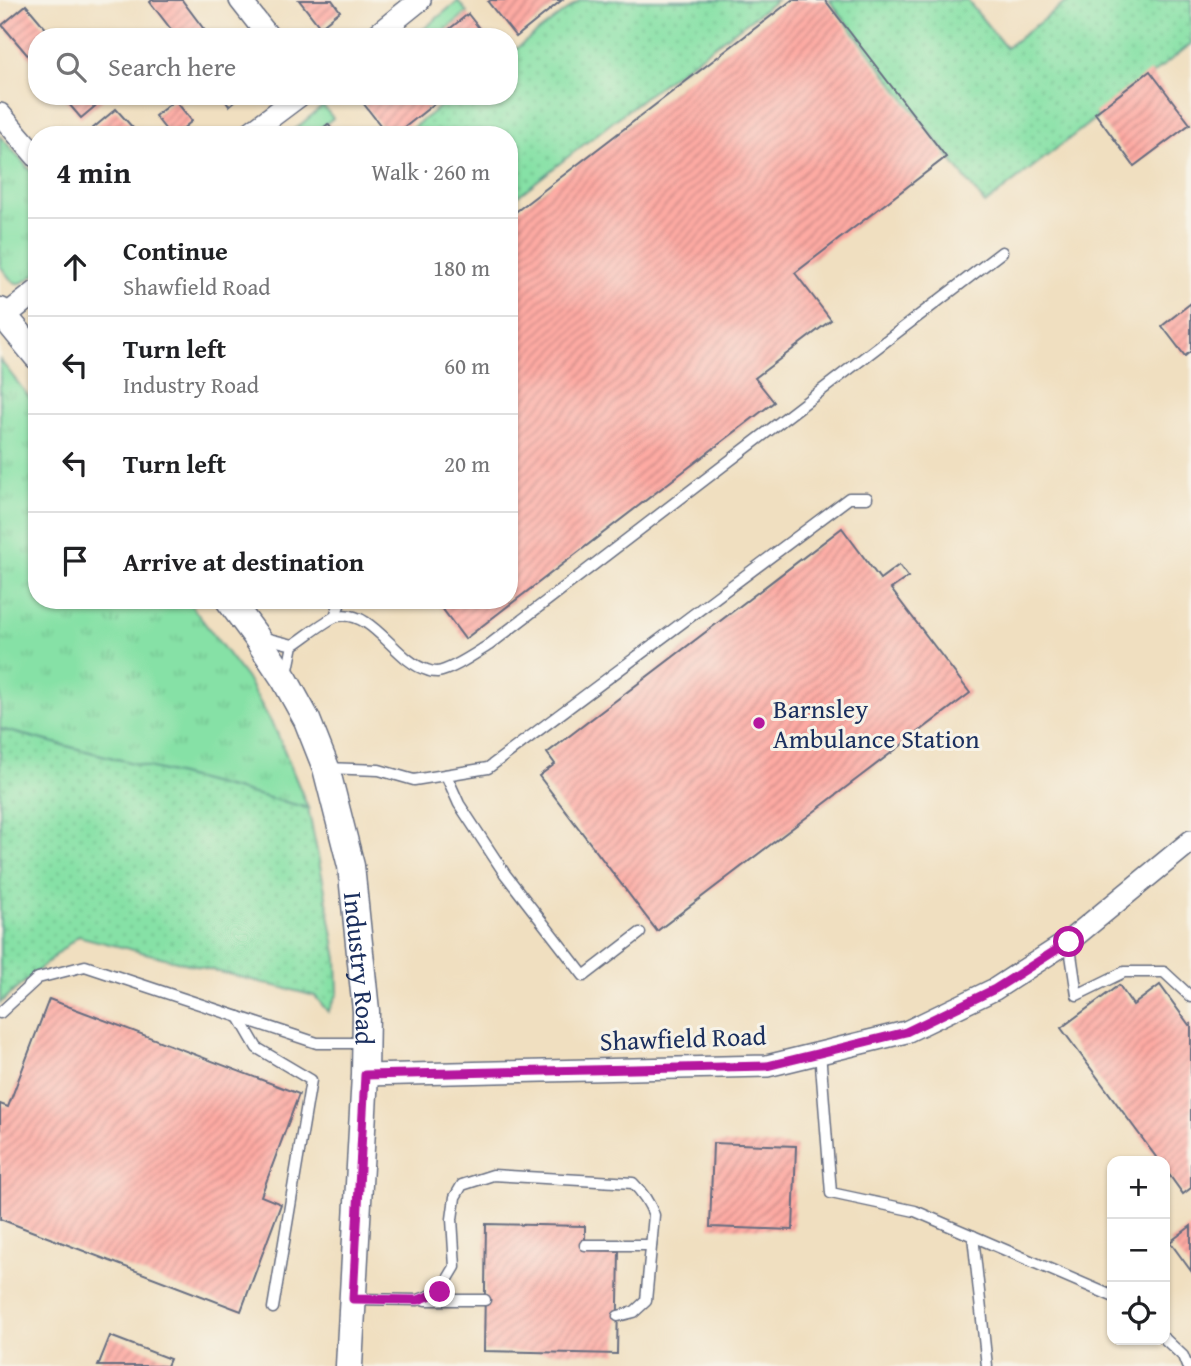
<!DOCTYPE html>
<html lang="en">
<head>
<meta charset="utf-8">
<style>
	body { margin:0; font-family:"Gentium Book Plus",serif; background:#f2f2f2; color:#202124 }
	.controls { position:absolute; right:21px; bottom:21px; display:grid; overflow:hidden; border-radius:14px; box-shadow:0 2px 5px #0004 }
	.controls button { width:63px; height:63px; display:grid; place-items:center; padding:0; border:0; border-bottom:2px solid #e0e0e0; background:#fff; color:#202124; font:35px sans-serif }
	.stop { position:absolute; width:21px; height:21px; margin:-16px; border:5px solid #b5179e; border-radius:50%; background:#fff }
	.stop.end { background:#b5179e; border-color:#fff; box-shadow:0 2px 7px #0008 }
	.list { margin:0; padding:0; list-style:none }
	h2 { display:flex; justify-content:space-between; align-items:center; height:91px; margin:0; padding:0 28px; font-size:30px }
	h2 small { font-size:23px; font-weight:400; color:#757577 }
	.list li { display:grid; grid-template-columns:46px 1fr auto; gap:21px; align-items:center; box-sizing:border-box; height:98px; padding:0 28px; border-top:2px solid #e0e0e0 }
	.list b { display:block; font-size:26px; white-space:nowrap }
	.list p { margin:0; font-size:23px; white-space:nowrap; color:#757577 }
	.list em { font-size:23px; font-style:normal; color:#757577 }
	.icon { flex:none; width:38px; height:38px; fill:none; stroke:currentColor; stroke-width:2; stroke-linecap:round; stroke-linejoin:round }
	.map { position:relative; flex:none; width:1191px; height:1366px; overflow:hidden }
	.search { position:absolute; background:#fff; box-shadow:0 2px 5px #0004; left:28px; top:28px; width:490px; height:77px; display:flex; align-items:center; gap:18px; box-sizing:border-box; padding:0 24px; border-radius:28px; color:#757577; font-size:26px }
	.panel { position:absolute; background:#fff; box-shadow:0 2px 5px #0004; left:28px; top:126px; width:490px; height:483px; border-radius:28px }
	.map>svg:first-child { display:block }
</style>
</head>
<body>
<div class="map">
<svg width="1191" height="1366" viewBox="0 0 1191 1366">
	<defs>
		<pattern id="grass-tufts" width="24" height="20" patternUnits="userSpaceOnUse" patternTransform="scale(1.75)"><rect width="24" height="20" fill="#86e1a6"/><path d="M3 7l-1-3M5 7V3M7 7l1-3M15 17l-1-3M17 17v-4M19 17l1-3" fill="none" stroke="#73c191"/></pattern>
		<pattern id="park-dots" width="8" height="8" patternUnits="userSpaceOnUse" patternTransform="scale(1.75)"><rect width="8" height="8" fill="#86e1a6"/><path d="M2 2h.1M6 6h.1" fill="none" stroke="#73c191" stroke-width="1.8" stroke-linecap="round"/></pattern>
		<pattern id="building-hatch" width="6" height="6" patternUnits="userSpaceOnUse" patternTransform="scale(1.75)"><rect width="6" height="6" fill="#feaaa3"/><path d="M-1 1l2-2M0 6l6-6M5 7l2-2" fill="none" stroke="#cd8b88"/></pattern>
	</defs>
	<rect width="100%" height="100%" fill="#f7f3e8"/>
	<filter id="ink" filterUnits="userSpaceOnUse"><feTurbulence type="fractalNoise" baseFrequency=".0143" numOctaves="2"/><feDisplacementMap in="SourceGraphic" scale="14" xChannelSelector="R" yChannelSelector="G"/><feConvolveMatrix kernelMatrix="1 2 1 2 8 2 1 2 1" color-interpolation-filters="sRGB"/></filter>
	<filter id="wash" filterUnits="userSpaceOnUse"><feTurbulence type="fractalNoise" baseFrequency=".00686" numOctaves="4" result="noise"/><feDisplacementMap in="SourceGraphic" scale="28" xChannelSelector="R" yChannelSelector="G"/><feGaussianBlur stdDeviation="1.57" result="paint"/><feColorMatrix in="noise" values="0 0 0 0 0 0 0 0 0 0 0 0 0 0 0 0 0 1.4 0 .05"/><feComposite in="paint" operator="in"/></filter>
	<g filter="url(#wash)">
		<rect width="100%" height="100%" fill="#f0dfc0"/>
		<g fill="url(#grass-tufts)" stroke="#508882" stroke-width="2">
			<polygon points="458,1 467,12 437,37 422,37 419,33"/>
			<polygon points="323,106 333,118 312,135 288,135"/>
			<path d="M 0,136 L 37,178 L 37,273 C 15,289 16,286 0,266 Z"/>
			<polygon points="0,360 37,407 37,600 187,600 247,679 277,733 308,808 0,729"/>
		</g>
		<g fill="url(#park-dots)" stroke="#508882" stroke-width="2">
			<polygon points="580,0 777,0 647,95 509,203 509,135 403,135 454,96 509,96 509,54"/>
			<polygon points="829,0 967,0 1006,48 1069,0 1191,0 1191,44 985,204"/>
			<polygon points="0,729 308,808 324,885 337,959 338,993 328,1012 315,996 78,936 0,1003"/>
		</g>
		<g id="blocks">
			<g fill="url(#building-hatch)">
				<polygon points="152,0 182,0 206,32 200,37 177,37 150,2"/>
				<polygon points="299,0 332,0 340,11 320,27"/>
				<polygon points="491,0 562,0 516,37 488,2"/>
				<polygon points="792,0 825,0 946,157 795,273 831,320 755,378 774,402 465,639 436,600 509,600 509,217"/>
				<polygon points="26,5 53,37 37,37 37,63 35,64 2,25"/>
				<polygon points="468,14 486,37 440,37 447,31"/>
				<polygon points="1150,71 1190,124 1134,166 1095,113"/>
				<polygon points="62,96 103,96 105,98 81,118"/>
				<polygon points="222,96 241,96 229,106"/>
				<polygon points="371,96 428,96 434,104 395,135 388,135 363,103"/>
				<polygon points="175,100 192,121 175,135 170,135 155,116"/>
				<polygon points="116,109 133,128 138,135 98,135 92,129"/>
				<polygon points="328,124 336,135 315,135"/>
				<polygon points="1191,303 1191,351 1185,356 1162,326"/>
				<polygon points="842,528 880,579 899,565 908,577 891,589 970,693 657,931 539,776 555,764 547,753"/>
				<polygon points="1119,985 1133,1005 1160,985 1189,1025 1191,1024 1191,1188 1183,1194 1165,1169 1165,1161 1159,1161 1061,1028"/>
				<polygon points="49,999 299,1094 261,1196 281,1204 241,1311 0,1219 0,1104 8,1107"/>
				<polygon points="713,1143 796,1146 793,1230 710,1227"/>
				<polygon points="486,1224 585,1226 585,1250 619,1251 617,1354 484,1351"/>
				<polygon points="1191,1226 1191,1271 1170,1242"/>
				<polygon points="110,1336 170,1359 167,1366 98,1366"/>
			</g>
		</g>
	</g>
	<g filter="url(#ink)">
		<use href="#blocks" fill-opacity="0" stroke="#666d80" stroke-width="2"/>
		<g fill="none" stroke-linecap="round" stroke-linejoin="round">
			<g stroke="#666d80" stroke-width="13">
				<g id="service">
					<polyline points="335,616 341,600"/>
					<polyline points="261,637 293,645"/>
					<path d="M 287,674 L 293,645 C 303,639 328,618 338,616 C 373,609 395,661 427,670 C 429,671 435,672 437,672 C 452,670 476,653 489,645 L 1002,252"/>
					<polyline points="326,768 379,770 414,780 488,768 849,498 867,498"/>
					<polyline points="446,775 459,804 505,874 584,976 640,933"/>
					<polyline points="1069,941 1077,995 1124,972 1164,972 1191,997"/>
					<polyline points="0,1013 38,978 85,966 317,1043 365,1043"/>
					<polyline points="239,1017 257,1048 311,1080 273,1308"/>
					<polyline points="820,1052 831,1193 915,1211 1112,1296"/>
					<polyline points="973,1236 987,1366"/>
					<polyline points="585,1245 651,1245"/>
					<path d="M 353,1299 L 418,1300 L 440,1292 L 455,1267 L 452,1219 L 455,1197 L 462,1185 L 493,1175 L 633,1183 C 643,1193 649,1202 654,1215 L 646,1301 L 634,1312 L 618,1316"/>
					<polyline points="425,1300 485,1300"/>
					<polyline points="1165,1339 1183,1356 1187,1366"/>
				</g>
			</g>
			<g stroke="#666d80" stroke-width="24">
				<g id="minor">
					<polyline points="240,0 269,37"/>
					<polyline points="374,37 420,0"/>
					<polyline points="0,114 37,157"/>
					<polyline points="247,135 299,96"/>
					<polyline points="5,316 37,291"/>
					<polyline points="365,1075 767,1066 906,1032 995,989 1069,941 1191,841"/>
				</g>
			</g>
			<g stroke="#666d80" stroke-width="29">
				<g id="tertiary">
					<polyline points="0,311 37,356"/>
					<path id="s1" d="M 229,600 L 255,635 L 285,680 L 307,720 L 326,768 L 351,866 L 366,1011 L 365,1075 L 349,1366"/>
				</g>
			</g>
			<use href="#service" stroke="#fff" stroke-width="10"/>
			<use href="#minor" stroke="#fff" stroke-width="21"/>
			<use href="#tertiary" stroke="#fff" stroke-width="26"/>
		</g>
	</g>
	<g fill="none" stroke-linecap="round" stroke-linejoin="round" filter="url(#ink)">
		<polyline stroke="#b5179e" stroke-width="9" points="440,1292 418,1300 353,1299 365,1075 767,1066 906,1032 995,989 1069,942"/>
	</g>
	<circle fill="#b5179e" stroke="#f7f3e8" stroke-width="2.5" cx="759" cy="723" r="7"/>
	<g text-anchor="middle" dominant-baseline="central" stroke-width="6" stroke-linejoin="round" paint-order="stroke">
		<g font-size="26" fill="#1b2f5e" stroke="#f7f3e8" text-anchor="start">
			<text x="773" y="708">Barnsley<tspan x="773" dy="30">Ambulance Station</tspan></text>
		</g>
		<g font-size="26" fill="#1b2f5e" stroke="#f7f3e8">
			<text stroke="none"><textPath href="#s1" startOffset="399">Industry Road</textPath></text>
			<text transform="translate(683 1038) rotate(-2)">Shawfield Road</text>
		</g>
	</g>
</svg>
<div class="controls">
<button>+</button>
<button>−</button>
<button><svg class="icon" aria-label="locate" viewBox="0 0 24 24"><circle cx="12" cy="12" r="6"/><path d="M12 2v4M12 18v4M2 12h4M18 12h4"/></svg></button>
</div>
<div class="stop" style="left:1069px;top:942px"></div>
<div class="stop end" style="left:440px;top:1292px"></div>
<div class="search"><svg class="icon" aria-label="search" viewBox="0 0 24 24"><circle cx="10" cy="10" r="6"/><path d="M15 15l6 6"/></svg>Search here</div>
<section class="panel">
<h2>4 min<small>Walk · 260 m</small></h2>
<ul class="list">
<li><svg class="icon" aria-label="ahead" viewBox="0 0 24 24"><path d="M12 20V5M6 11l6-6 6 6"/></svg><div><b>Continue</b><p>Shawfield Road</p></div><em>180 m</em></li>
<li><svg class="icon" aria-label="left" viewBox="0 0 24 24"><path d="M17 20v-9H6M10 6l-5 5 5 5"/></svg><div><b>Turn left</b><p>Industry Road</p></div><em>60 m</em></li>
<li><svg class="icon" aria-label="left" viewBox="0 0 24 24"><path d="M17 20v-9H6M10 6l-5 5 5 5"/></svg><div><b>Turn left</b></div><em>20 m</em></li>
<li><svg class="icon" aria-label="arrive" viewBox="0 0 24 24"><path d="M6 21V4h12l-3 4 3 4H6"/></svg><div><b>Arrive at destination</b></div></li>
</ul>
</section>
</div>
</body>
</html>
